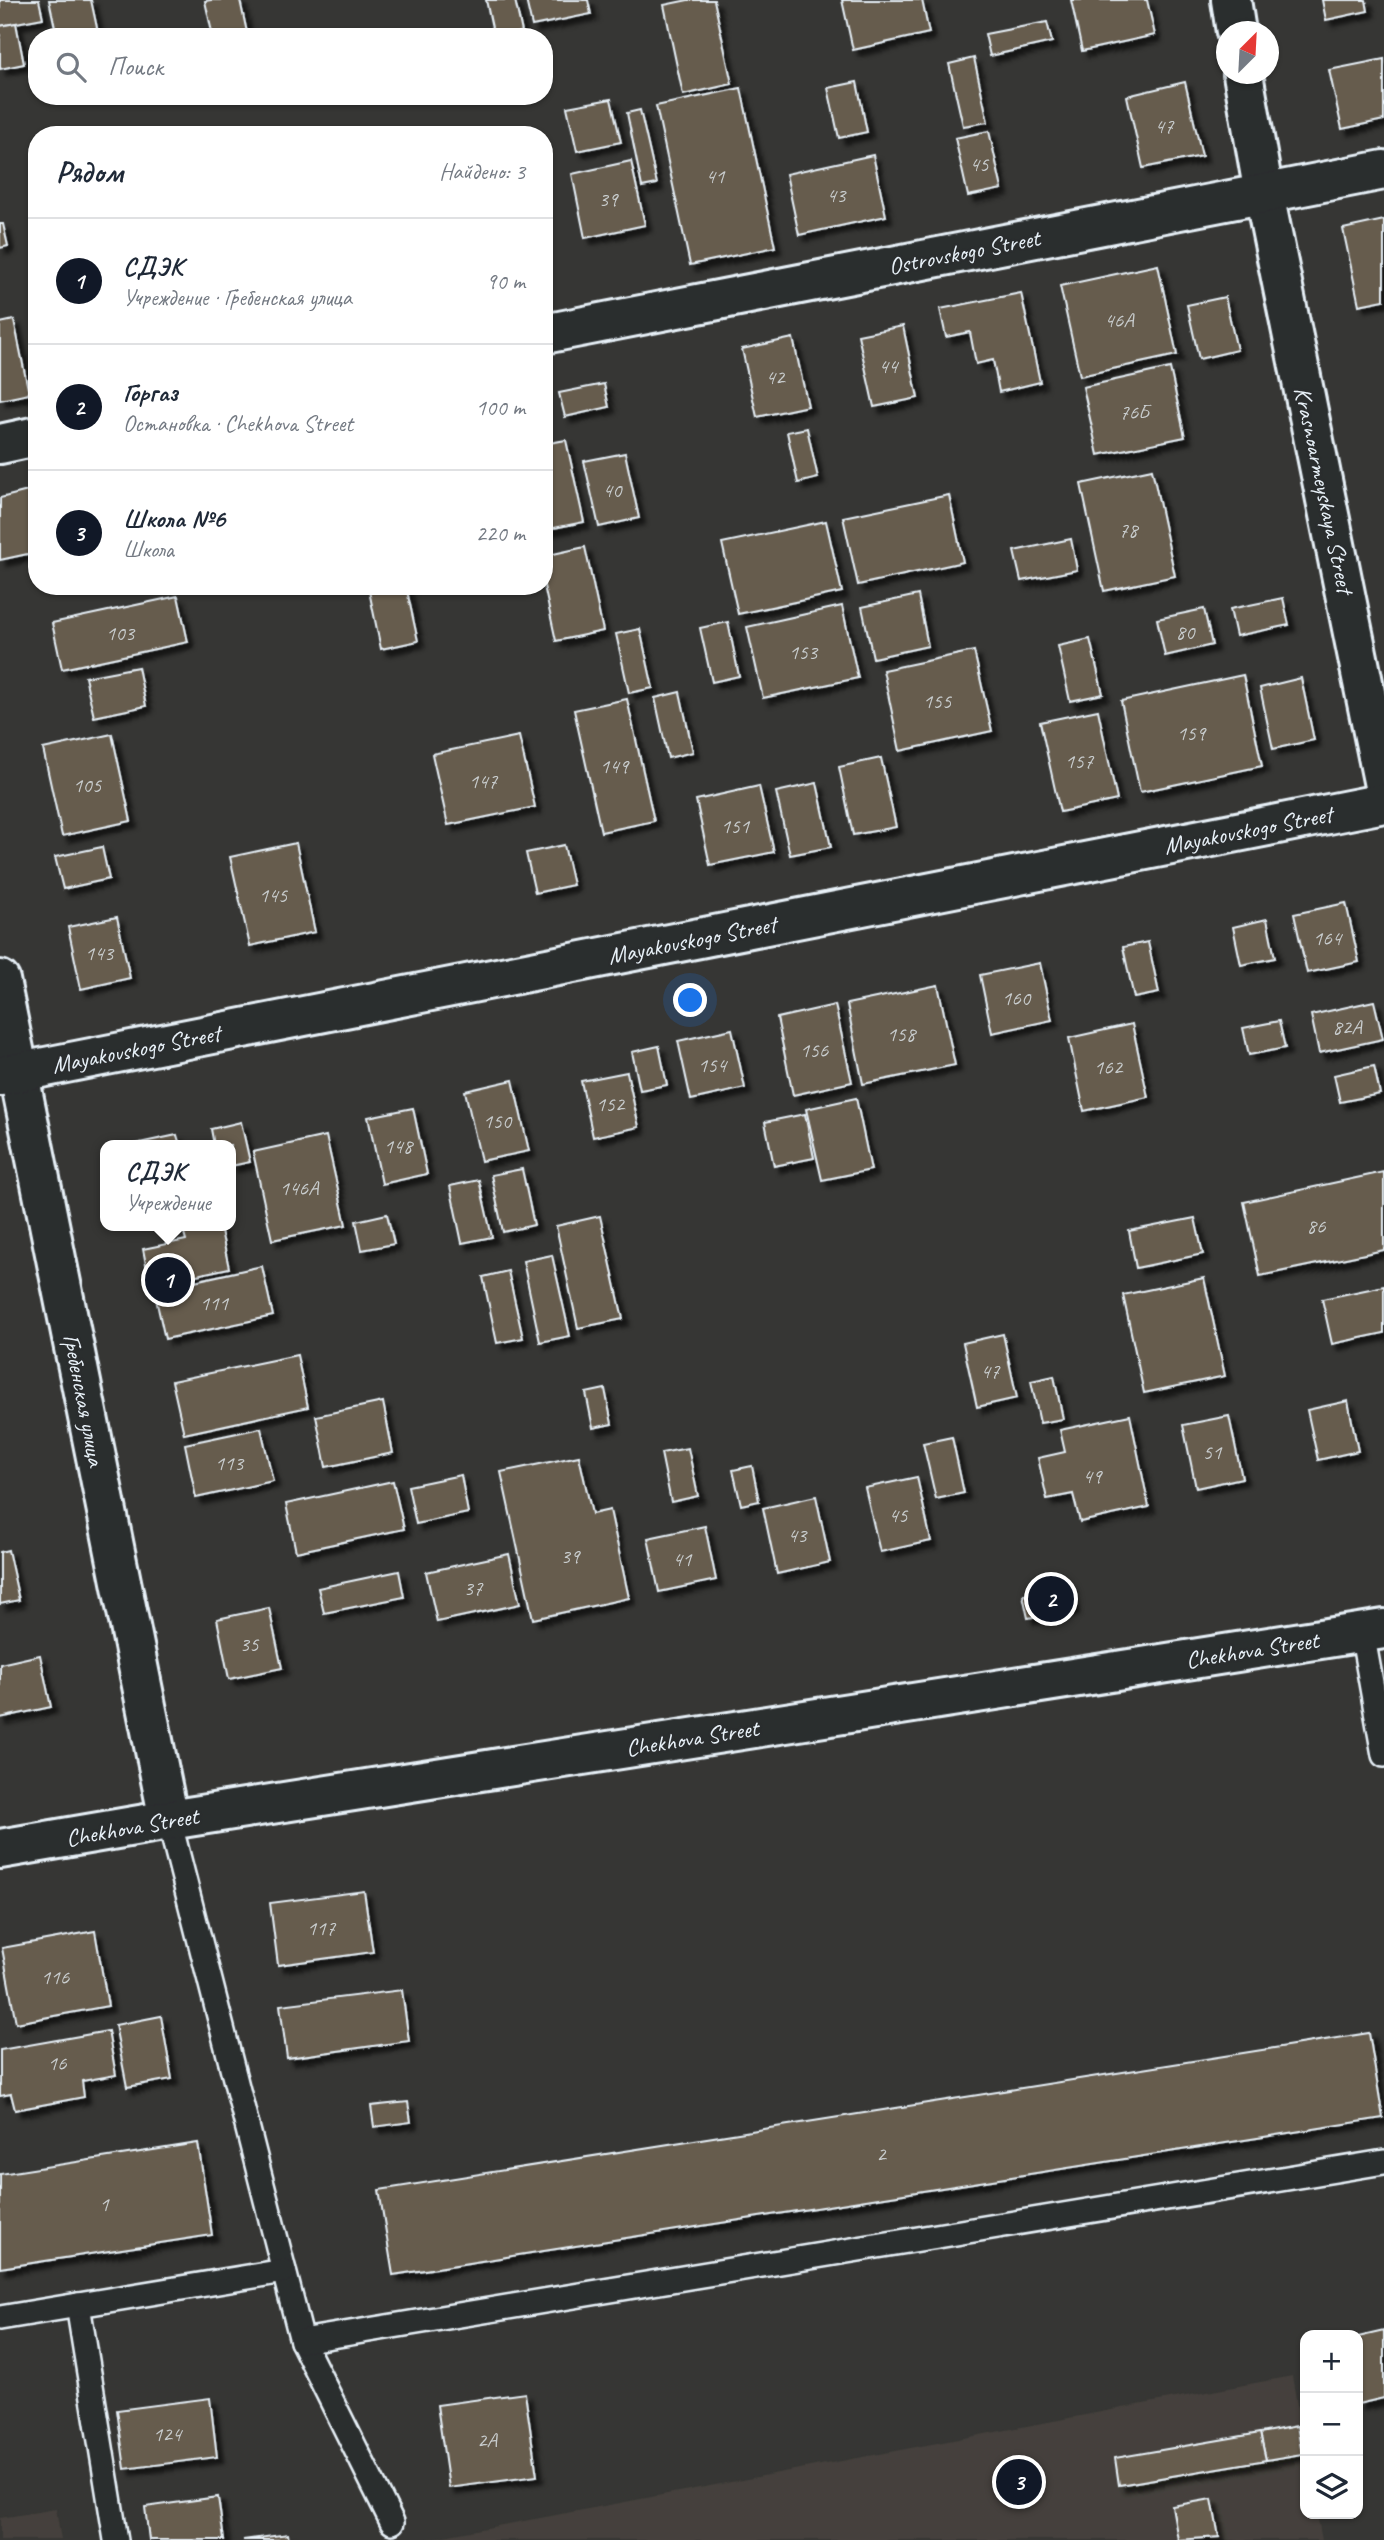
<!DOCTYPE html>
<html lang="ru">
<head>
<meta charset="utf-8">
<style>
	body { margin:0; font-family:Caveat,sans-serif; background:#f2f2f3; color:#1f2937 }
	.controls { position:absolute; right:21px; bottom:21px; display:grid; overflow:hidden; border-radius:14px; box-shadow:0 2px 5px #0004 }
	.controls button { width:63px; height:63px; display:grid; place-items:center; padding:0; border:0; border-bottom:2px solid #e0e1e3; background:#fff; color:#1f2937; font:35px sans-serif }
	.compass { position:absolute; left:1216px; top:21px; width:63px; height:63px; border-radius:50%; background:#fff; box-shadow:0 2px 5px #0004; rotate:24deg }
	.you { position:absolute; left:691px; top:1001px; width:24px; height:24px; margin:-18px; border:5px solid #fff; border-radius:50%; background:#1a73e8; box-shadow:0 0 0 10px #1a73e833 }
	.badge { display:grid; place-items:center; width:46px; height:46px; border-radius:50%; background:#111827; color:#fff; font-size:23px; font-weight:700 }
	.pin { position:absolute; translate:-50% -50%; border:4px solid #fff; box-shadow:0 2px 7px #0006 }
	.popup { position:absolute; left:100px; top:1140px; width:136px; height:91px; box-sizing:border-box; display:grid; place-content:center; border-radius:14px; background:#fff; filter:drop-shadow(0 2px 5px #0005); font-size:23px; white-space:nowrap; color:#747a83 }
	.popup b { font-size:26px; color:#1f2937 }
	.popup::after { content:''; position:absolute; left:50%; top:100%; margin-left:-14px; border:14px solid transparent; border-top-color:#fff }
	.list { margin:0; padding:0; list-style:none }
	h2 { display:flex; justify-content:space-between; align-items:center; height:91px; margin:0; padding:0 28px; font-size:30px }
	h2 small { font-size:23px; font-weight:400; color:#747a83 }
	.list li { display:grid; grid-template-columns:46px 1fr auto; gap:21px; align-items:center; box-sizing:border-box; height:126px; padding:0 28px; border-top:2px solid #e0e1e3 }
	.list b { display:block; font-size:26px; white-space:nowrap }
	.list p { margin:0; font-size:23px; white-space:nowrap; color:#747a83 }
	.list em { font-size:23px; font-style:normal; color:#747a83 }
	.icon { flex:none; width:38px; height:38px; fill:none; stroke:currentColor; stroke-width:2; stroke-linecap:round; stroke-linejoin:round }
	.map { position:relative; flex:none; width:1384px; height:2540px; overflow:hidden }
	.search { position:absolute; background:#fff; box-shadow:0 2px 5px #0004; left:28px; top:28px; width:525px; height:77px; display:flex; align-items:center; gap:18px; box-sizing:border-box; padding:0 24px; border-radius:28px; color:#747a83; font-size:26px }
	.panel { position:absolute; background:#fff; box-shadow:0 2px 5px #0004; left:28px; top:126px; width:525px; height:469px; border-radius:28px }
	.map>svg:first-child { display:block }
</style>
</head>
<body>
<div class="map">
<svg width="1384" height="2540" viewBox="0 0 1384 2540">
	<defs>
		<filter id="shadow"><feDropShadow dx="6" dy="6" stdDeviation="2" flood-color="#0009"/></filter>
	</defs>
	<rect width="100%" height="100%" fill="#363634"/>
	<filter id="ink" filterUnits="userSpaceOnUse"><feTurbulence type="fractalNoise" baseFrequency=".0143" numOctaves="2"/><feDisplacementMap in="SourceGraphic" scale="14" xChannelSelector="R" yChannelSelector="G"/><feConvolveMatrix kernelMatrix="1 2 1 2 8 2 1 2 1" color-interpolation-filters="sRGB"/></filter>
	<g filter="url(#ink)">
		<g fill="#44413c">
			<polygon points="1292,2376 1305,2450 1305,2514 1317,2514 1322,2540 423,2540"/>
			<polygon points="56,2509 61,2540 0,2540 0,2518"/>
		</g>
		<g fill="#665b4d" stroke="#e8f1f8" stroke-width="2" filter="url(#shadow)">
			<polygon points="0,0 39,0 43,18 0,26"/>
			<polygon points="49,0 91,0 99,37 57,37"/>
			<polygon points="211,0 240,0 248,37 213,37 205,1"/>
			<polygon points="486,0 515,0 522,32 494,37"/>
			<polygon points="526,0 588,0 591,14 532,26"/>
			<polygon points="688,0 714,0 732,84 683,95 664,5"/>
			<polygon points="842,0 922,0 929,33 853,50"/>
			<polygon points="1071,0 1147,0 1155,35 1082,51"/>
			<polygon points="1322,0 1366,0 1368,11 1326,20"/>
			<polygon points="1047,22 1052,42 990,56 985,34"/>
			<polygon points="16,23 24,64 0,69 0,26"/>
			<polygon points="974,58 988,122 963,126 949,64"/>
			<polygon points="1384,59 1384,120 1342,129 1329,70"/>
			<polygon points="857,82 867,132 839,138 828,88"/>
			<polygon points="1185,82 1202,156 1143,168 1127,96"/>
			<polygon points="741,88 775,247 690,265 656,106"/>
			<polygon points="611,99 621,142 577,151 567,107"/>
			<polygon points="640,110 657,184 642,187 627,113"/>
			<polygon points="989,131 1002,189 968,196 955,138"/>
			<polygon points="873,155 886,216 799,235 786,174"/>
			<polygon points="631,161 645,225 585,238 572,174"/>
			<polygon points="1384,220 1384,300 1359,305 1343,229"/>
			<polygon points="0,224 3,224 8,246 0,248"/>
			<polygon points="1158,265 1177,355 1080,376 1060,286"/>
			<polygon points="1021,293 1040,382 999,392 993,360 976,364 970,332 946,337 940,309"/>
			<polygon points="1225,297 1237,350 1199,359 1187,305"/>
			<polygon points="14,320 29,394 0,400 0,323"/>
			<polygon points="903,326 918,398 874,407 858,335"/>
			<polygon points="793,338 808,406 757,417 742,349"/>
			<polygon points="1170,368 1185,437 1098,455 1083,387"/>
			<polygon points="604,384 609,407 565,417 559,393"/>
			<polygon points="807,428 818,478 798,483 787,432"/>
			<polygon points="566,440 584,522 544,530 544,444"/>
			<polygon points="625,453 639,518 599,527 584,461"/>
			<polygon points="1152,469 1175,576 1104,591 1081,484"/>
			<polygon points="28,491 37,531 37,552 0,560 0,498"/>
			<polygon points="949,495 963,562 858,585 843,517"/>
			<polygon points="826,521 842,592 738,614 722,543"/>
			<polygon points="1071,539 1077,570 1021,581 1014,551"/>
			<polygon points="585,547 603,631 556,641 544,586 544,556"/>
			<polygon points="368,586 406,586 418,641 381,649"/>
			<polygon points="918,595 928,646 873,658 862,607"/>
			<polygon points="178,596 188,642 62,669 52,623"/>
			<polygon points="1283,598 1289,625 1236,636 1230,609"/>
			<polygon points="842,606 858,678 763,698 747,627"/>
			<polygon points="1204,609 1212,645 1165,656 1157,619"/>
			<polygon points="728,622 739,676 712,682 700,628"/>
			<polygon points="640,629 653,688 629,693 616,634"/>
			<polygon points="1090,639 1103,694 1070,701 1058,646"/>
			<polygon points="974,651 992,731 900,751 883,670"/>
			<polygon points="138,667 146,706 94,717 85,677"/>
			<polygon points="1243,675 1262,766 1140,792 1121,701"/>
			<polygon points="1301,678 1314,740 1273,749 1260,688"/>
			<polygon points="680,692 693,752 668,758 655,698"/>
			<polygon points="627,699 654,821 601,832 574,710"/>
			<polygon points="1098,710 1117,800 1060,812 1040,722"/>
			<polygon points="112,734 131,821 62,836 43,749"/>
			<polygon points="519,736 535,807 448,825 432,754"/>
			<polygon points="881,758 896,827 853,835 839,767"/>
			<polygon points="817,783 831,847 790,855 776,792"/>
			<polygon points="759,786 774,852 710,865 696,800"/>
			<polygon points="296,843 315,932 250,946 230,857"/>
			<polygon points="564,845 573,885 535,893 526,853"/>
			<polygon points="102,847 109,879 63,889 55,857"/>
			<polygon points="1346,903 1359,962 1307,973 1294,914"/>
			<polygon points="117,917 130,978 81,989 68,927"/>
			<polygon points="1267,919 1275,958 1241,965 1233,927"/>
			<polygon points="1148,942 1159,993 1134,998 1123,947"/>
			<polygon points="1040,963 1052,1020 992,1033 980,975"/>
			<polygon points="938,985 955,1065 863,1084 847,1004"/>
			<polygon points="1374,1001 1383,1039 1319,1053 1311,1015"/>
			<polygon points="835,1005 852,1082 793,1095 777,1018"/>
			<polygon points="1279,1021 1285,1048 1249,1055 1243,1028"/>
			<polygon points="1132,1024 1148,1097 1084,1111 1069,1038"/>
			<polygon points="732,1029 745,1088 691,1100 678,1041"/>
			<polygon points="659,1046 667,1085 640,1090 632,1052"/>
			<polygon points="1374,1066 1380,1094 1340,1102 1334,1075"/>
			<polygon points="627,1072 639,1127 593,1137 581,1081"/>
			<polygon points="513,1080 529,1151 481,1161 465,1091"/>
			<polygon points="856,1098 871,1170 822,1180 806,1109"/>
			<polygon points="413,1108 427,1174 382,1184 368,1117"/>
			<polygon points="805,1114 814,1158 774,1166 765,1122"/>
			<polygon points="241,1122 250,1162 231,1166 231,1145 214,1145 211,1129"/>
			<polygon points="177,1135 180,1145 130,1145"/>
			<polygon points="326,1136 346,1225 272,1240 253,1152"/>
			<polygon points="522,1169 534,1225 503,1232 491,1175"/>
			<polygon points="1384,1172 1384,1250 1260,1276 1244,1202"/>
			<polygon points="479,1180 492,1237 462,1243 450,1186"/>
			<polygon points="387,1214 394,1244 362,1250 356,1221"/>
			<polygon points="600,1216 623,1319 578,1328 556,1226"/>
			<polygon points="1195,1218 1203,1254 1136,1268 1129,1231"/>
			<polygon points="182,1226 220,1226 229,1268 150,1285 143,1249 186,1240"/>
			<polygon points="552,1255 570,1336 540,1342 523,1261"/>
			<polygon points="262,1266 273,1316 165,1339 154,1290"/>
			<polygon points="508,1271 523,1338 497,1343 483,1277"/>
			<polygon points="1204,1278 1225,1376 1144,1393 1123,1295"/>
			<polygon points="1384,1286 1384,1333 1332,1344 1322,1299"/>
			<polygon points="1003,1334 1017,1398 977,1407 963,1343"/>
			<polygon points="297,1355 308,1407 184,1434 172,1381"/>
			<polygon points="1054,1376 1063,1419 1040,1423 1031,1381"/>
			<polygon points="605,1389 612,1424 593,1428 586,1393"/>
			<polygon points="1348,1401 1358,1451 1318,1460 1307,1410"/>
			<polygon points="383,1402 393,1453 326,1467 316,1416"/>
			<polygon points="1130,1415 1149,1507 1080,1522 1073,1494 1047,1499 1038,1458 1065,1452 1060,1430"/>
			<polygon points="1229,1416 1242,1478 1196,1488 1183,1425"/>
			<polygon points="261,1428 273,1481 196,1498 185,1444"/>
			<polygon points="952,1437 964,1493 936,1499 923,1443"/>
			<polygon points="688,1448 698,1496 671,1502 661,1453"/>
			<polygon points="579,1456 592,1514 610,1510 629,1598 533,1619 501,1472"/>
			<polygon points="752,1466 759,1501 741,1505 733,1470"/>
			<polygon points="461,1475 468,1513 416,1524 408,1486"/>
			<polygon points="917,1477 931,1541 880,1552 865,1488"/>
			<polygon points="393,1481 404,1529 296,1552 286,1504"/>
			<polygon points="816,1496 830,1562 777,1574 763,1508"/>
			<polygon points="705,1526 716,1580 659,1592 648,1538"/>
			<polygon points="8,1550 19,1600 0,1604 0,1552"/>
			<polygon points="509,1554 520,1604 437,1622 426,1572"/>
			<polygon points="399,1571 404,1597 324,1613 318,1588"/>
			<polygon points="1069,1585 1073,1609 1028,1618 1023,1595"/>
			<polygon points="269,1608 282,1668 229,1679 217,1619"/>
			<polygon points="40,1655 51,1707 0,1718 0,1664"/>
			<polygon points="364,1891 373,1952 278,1965 270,1903"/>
			<polygon points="95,1931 108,2006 16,2023 2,1948"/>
			<polygon points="402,1990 409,2041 287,2058 280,2005"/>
			<polygon points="161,2016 172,2079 127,2087 115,2025"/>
			<polygon points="108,2031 116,2075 82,2081 84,2097 15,2110 11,2094 0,2096 0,2050"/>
			<polygon points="1369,2033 1383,2118 393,2275 379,2190"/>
			<polygon points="408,2102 411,2122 374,2127 371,2106"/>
			<polygon points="198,2143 212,2235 0,2268 0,2174"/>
			<polygon points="1384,2331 1384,2398 1358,2404 1358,2337"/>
			<polygon points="525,2393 537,2476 449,2488 437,2405"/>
			<polygon points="210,2398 217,2457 125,2469 117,2410"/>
			<polygon points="1297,2426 1302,2454 1266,2460 1260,2433"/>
			<polygon points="1260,2433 1266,2460 1119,2485 1115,2458"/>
			<polygon points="218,2497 224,2540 149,2540 145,2507"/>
			<polygon points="1212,2499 1219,2537 1178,2540 1172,2506"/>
			<polygon points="288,2534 289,2540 243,2540"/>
		</g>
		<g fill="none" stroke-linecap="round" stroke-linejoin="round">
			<g stroke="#e8f1f8" stroke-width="28">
				<g id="lane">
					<polyline points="1362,1632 1384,1755"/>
					<polyline points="169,1820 302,2341 392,2522"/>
					<polyline points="78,2305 116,2540"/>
					<polyline points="0,2318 284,2271"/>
					<polyline points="302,2341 1384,2162"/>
				</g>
			</g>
			<g stroke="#e8f1f8" stroke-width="44">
				<g id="street">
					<polyline points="1231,0 1236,32"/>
					<polyline points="1243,74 1264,194 1384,786"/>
					<polyline points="544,334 1384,170"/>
					<polyline points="0,444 37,436"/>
					<polyline points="0,980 169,1820"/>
					<polyline points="0,1076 1384,803"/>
				</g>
			</g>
			<g stroke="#e8f1f8" stroke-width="44">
				<polyline id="secondary" points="0,1849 169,1820 1384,1629"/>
			</g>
			<use href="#lane" stroke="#2a2d2e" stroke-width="23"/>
			<use href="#street" stroke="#2a2d2e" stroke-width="38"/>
			<use href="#secondary" stroke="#2a2d2e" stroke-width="38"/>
		</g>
	</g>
	<g text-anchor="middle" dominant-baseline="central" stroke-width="5" stroke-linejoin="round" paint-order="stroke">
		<g font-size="21" fill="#c8cccd">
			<text x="1164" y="126">47</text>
			<text x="979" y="164">45</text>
			<text x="715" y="176">41</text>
			<text x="836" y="195">43</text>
			<text x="608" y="199">39</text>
			<text x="1119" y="320">46А</text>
			<text x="888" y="366">44</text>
			<text x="775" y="377">42</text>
			<text x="1134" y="412">76Б</text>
			<text x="612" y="490">40</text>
			<text x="1128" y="530">78</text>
			<text x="1185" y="632">80</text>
			<text x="120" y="633">103</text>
			<text x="803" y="652">153</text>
			<text x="937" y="701">155</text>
			<text x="1191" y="733">159</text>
			<text x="1079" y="761">157</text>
			<text x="614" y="766">149</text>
			<text x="483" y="781">147</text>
			<text x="87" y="785">105</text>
			<text x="735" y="826">151</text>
			<text x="273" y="895">145</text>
			<text x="1327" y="938">164</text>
			<text x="99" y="953">143</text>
			<text x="1016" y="998">160</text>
			<text x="1347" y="1027">82А</text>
			<text x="901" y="1034">158</text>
			<text x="814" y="1050">156</text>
			<text x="712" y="1065">154</text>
			<text x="1108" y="1067">162</text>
			<text x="610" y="1104">152</text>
			<text x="497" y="1121">150</text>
			<text x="398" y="1146">148</text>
			<text x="299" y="1188">146А</text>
			<text x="1316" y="1226">86</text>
			<text x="214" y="1303">111</text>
			<text x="990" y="1371">47</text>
			<text x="1212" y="1452">51</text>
			<text x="229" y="1463">113</text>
			<text x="1092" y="1476">49</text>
			<text x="898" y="1515">45</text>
			<text x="797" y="1535">43</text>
			<text x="570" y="1556">39</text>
			<text x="682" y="1559">41</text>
			<text x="473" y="1588">37</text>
			<text x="249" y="1644">35</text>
			<text x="321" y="1928">117</text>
			<text x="55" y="1977">116</text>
			<text x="57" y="2063">16</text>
			<text x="881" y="2154">2</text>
			<text x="104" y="2204">1</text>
			<text x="167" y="2434">124</text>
			<text x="487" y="2440">2А</text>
		</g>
		<g font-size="24" fill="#e8f1f8" stroke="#2a2d2e">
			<text transform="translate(964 252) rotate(-11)">Ostrovskogo Street</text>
			<text transform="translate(1324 490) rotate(78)">Krasnoarmeyskaya Street</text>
			<text transform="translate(1248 830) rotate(-11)">Mayakovskogo Street</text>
			<text transform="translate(692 940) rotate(-11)">Mayakovskogo Street</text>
			<text transform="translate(136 1049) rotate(-11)">Mayakovskogo Street</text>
			<text transform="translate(84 1400) rotate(79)">Гребенская улица</text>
			<text transform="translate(1252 1650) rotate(-9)">Chekhova Street</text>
			<text transform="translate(692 1738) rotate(-9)">Chekhova Street</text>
			<text transform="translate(132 1827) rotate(-10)">Chekhova Street</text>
		</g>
	</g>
</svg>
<div class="controls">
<button>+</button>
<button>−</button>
<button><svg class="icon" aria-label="layers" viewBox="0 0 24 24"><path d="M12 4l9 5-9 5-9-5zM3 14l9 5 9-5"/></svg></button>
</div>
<svg class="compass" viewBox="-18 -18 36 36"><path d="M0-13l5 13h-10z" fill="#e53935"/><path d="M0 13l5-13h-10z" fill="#747a83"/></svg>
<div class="you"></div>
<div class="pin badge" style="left:168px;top:1280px">1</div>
<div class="popup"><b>СДЭК</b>Учреждение</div>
<div class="pin badge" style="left:1051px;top:1599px">2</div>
<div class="pin badge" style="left:1019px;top:2482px">3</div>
<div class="search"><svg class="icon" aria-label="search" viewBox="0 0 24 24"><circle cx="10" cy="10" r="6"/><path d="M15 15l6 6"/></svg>Поиск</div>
<section class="panel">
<h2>Рядом<small>Найдено: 3</small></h2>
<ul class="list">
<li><span class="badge">1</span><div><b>СДЭК</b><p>Учреждение · Гребенская улица</p></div><em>90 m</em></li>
<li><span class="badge">2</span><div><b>Горгаз</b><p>Остановка · Chekhova Street</p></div><em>100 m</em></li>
<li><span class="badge">3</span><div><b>Школа №6</b><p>Школа</p></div><em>220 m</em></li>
</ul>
</section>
</div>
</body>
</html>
